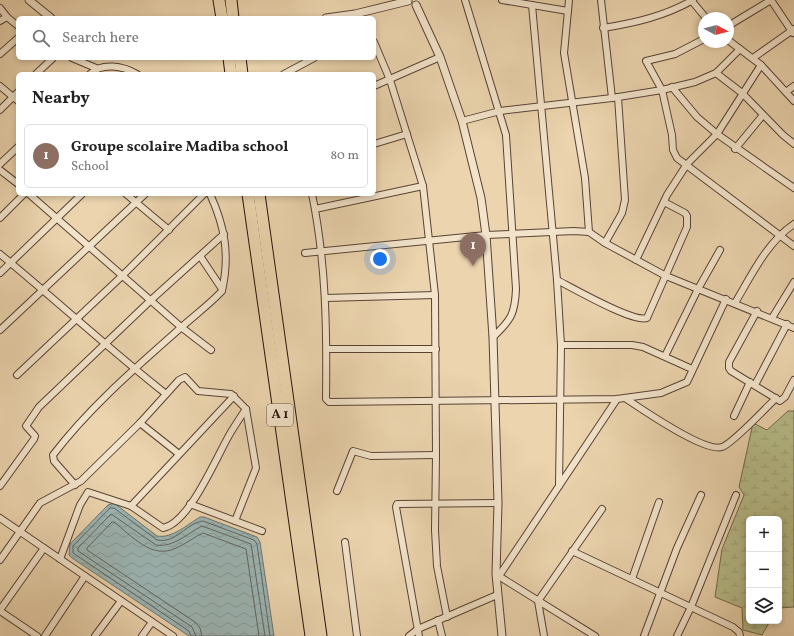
<!DOCTYPE html>
<html lang="en">
<head>
<meta charset="utf-8">
<style>
	body { margin:0; font-family:Vollkorn,serif; background:#f6f6f6; color:#222 }
	.controls { position:absolute; right:12px; bottom:12px; display:grid; overflow:hidden; border-radius:6px; box-shadow:0 2px 6px #0003 }
	.controls button { width:36px; height:36px; display:grid; place-items:center; padding:0; border:0; border-bottom:1px solid #e0e0e0; background:#fff; color:#222; font:20px sans-serif }
	.compass { position:absolute; left:698px; top:12px; width:36px; height:36px; border-radius:50%; background:#fff; box-shadow:0 2px 6px #0003; rotate:97deg }
	.you { position:absolute; left:380px; top:259px; width:14px; height:14px; margin:-10px; border:3px solid #fff; border-radius:50%; background:#1a73e8; box-shadow:0 0 0 6px #1a73e833 }
	.badge { display:grid; place-items:center; width:26px; height:26px; border-radius:50%; background:#8f2418; color:#fff; font-size:13px; font-weight:700 }
	.pin { position:absolute; translate:-50% -33px; filter:drop-shadow(0 1px 2px #0008) }
	.pin::after { content:''; position:absolute; top:21px; width:14px; height:12px; background:inherit; clip-path:polygon(0 0,100% 0,50% 100%) }
	.list { margin:0; padding:0; list-style:none }
	h2 { display:flex; justify-content:space-between; align-items:center; height:52px; margin:0; padding:0 16px; font-size:17px }
	h2 small { font-size:13px; font-weight:400; color:#767676 }
	.list li { display:grid; grid-template-columns:26px 1fr auto; gap:12px; align-items:center; box-sizing:border-box; height:64px; margin:0 8px 8px; padding:0 8px; border:1px solid #e0e0e0; border-radius:6px }
	.list b { display:block; font-size:15px; white-space:nowrap }
	.list p { margin:0; font-size:13px; white-space:nowrap; color:#767676 }
	.list em { font-size:13px; font-style:normal; color:#767676 }
	.icon { flex:none; width:22px; height:22px; fill:none; stroke:currentColor; stroke-width:2; stroke-linecap:round; stroke-linejoin:round }
	.map { position:relative; flex:none; width:794px; height:636px; overflow:hidden }
	.search { position:absolute; background:#fff; box-shadow:0 2px 6px #0003; left:16px; top:16px; width:360px; height:44px; display:flex; align-items:center; gap:10px; box-sizing:border-box; padding:0 14px; border-radius:6px; color:#767676; font-size:15px }
	.panel { position:absolute; background:#fff; box-shadow:0 2px 6px #0003; left:16px; top:72px; width:360px; height:124px; border-radius:6px }
	.map>svg:first-child { display:block }
</style>
</head>
<body>
<div class="map">
<svg width="794" height="636" viewBox="0 0 794 636">
	<defs>
		<pattern id="wetland-marsh" width="20" height="14" patternUnits="userSpaceOnUse"><rect width="20" height="14" fill="#b7bd8a"/><path d="M1 5h8M5 5V1M11 12h8M15 12V8" fill="none" stroke="#9da276"/></pattern>
		<pattern id="water-waves" width="16" height="10" patternUnits="userSpaceOnUse"><rect width="16" height="10" fill="#9cb6b5"/><path d="M0 5q4-4 8 0t8 0" fill="none" stroke="#869c9a"/></pattern>
	</defs>
	<rect width="100%" height="100%" fill="#ebd4ae"/>
	<filter id="stains"><feTurbulence type="fractalNoise" baseFrequency=".005" numOctaves="4"/><feColorMatrix values="0 0 0 0 .2 0 0 0 0 .09 0 0 0 0 .02 0 0 0 .5 -.17"/></filter>
	<radialGradient id="worn" r=".72"><stop offset=".6" stop-color="#630" stop-opacity="0"/><stop offset="1" stop-color="#630" stop-opacity=".3"/></radialGradient>
	<polygon fill="url(#wetland-marsh)" stroke="#6f684a" points="788,411 794,411 794,607 779,608 779,519 749,519 749,621 770,621 762,635 743,630 742,608 715,597 722,549 744,495 739,487 753,423 767,430"/>
	<path fill="url(#water-waves)" stroke="#6d7571" d="M 114,503 L 157,536 C 172,539 188,524 200,517 L 204,517 L 257,537 L 260,542 L 274,636 L 189,636 L 72,558 L 69,555 L 70,544 L 108,505 Z"/>
	<g fill="none" stroke-linecap="round" stroke-linejoin="round">
		<g stroke="#626460" stroke-width="1">
			<path d="M 191,636 L 189,631 L 73,553 L 73,546 L 110,508 L 114,508 L 157,540 C 176,544 186,523 203,521 L 254,540 L 257,544 L 270,636"/>
			<path d="M 196,636 L 192,627 L 78,551 L 78,548 L 111,514 L 156,545 C 173,548 188,533 202,526 L 251,544 L 265,636"/>
			<path d="M 202,636 L 200,628 L 195,622 L 87,550 L 87,548 L 112,522 L 114,522 C 132,536 152,560 176,548 C 186,544 194,537 203,533 L 246,549 L 259,636"/>
		</g>
		<g stroke="#584334" stroke-width="8">
			<g id="minor">
				<path d="M 465,0 L 506,135 L 516,289 C 515,314 511,320 493,337"/>
				<polyline points="502,0 568,11"/>
				<polyline points="569,0 564,53 585,178 589,232"/>
				<polyline points="601,0 612,98"/>
				<polyline points="691,0 706,18"/>
				<polyline points="771,0 793,33"/>
				<polyline points="532,5 557,280 561,345 559,486"/>
				<polyline points="0,8 7,17"/>
				<polyline points="0,21 7,17 18,26"/>
				<polyline points="728,26 771,0"/>
				<path d="M 603,28 C 635,23 665,16 693,0"/>
				<polyline points="704,39 675,54 646,61 662,90 672,135 673,150 677,158 794,246"/>
				<polyline points="728,40 761,65 794,101"/>
				<polyline points="374,42 390,80 423,186 435,295 436,455 435,530 437,566 447,617"/>
				<polyline points="0,54 18,38"/>
				<polyline points="72,58 96,68"/>
				<polyline points="753,58 794,29"/>
				<polyline points="716,73 742,93 783,135 794,144"/>
				<polyline points="36,74 53,58"/>
				<path d="M 90,74 C 102,62 123,66 137,74"/>
				<polyline points="284,74 314,58"/>
				<polyline points="0,86 18,101"/>
				<polyline points="374,86 440,57"/>
				<polyline points="672,87 697,117 717,134 794,188"/>
				<polyline points="786,92 794,86"/>
				<polyline points="0,110 18,92"/>
				<polyline points="462,121 500,111 612,98 662,90 695,82 716,73 740,49"/>
				<polyline points="374,144 407,134"/>
				<polyline points="735,149 763,115"/>
				<polyline points="0,164 18,147"/>
				<polyline points="0,170 18,184"/>
				<polyline points="29,194 181,327 211,350"/>
				<polyline points="126,194 169,230"/>
				<path d="M 312,194 C 326,262 327,330 326,399 L 329,402 L 617,399 L 661,393 L 687,382 L 726,299"/>
				<polyline points="315,209 423,186"/>
				<polyline points="0,218 24,194"/>
				<polyline points="605,243 622,213 625,200 618,97"/>
				<polyline points="305,253 486,235 574,231 589,232 605,243 666,276 794,328"/>
				<path d="M 0,254 C 56,300 109,349 166,394"/>
				<polyline points="200,256 222,289"/>
				<polyline points="636,260 667,195 687,164 717,134 761,65"/>
				<polyline points="0,273 82,194"/>
				<path d="M 557,280 C 573,288 633,323 647,318 L 687,227 L 687,216 L 685,213 L 664,202"/>
				<polyline points="325,298 435,295"/>
				<path d="M 735,303 C 751,276 767,242 794,224"/>
				<polyline points="757,311 729,362 729,368 731,371 780,401 785,397 794,380"/>
				<polyline points="772,318 794,282"/>
				<polyline points="0,330 145,194"/>
				<polyline points="561,345 632,345 643,347 692,369"/>
				<polyline points="327,349 436,349"/>
				<polyline points="665,356 698,289 720,250"/>
				<polyline points="17,375 122,276 204,194"/>
				<polyline points="755,385 787,324"/>
				<path d="M 625,398 C 640,408 705,453 722,447 C 732,444 766,408 776,398"/>
				<polyline points="734,416 750,382"/>
				<polyline points="140,423 179,454"/>
				<path d="M 75,485 L 54,461 L 53,455 C 88,409 133,370 176,332 C 191,318 208,306 222,291 C 230,255 225,227 210,194"/>
				<polyline points="0,486 34,439 35,436 26,426 39,407 151,300 224,234"/>
				<polyline points="337,491 353,451 371,456 436,455"/>
				<polyline points="190,504 262,531"/>
				<polyline points="131,506 234,396"/>
				<polyline points="0,518 173,636"/>
				<polyline points="345,542 357,636"/>
				<polyline points="572,551 733,627 739,632 740,636"/>
				<path d="M 60,559 L 80,505 L 88,492 L 131,506 L 163,528 C 190,523 217,455 231,432 C 236,424 241,416 246,409"/>
				<polyline points="0,560 40,503 81,481 140,423 179,380 185,377 198,391 231,394 246,409 256,468 235,521"/>
				<polyline points="497,575 595,636"/>
				<polyline points="499,576 617,399"/>
				<polyline points="632,579 659,502"/>
				<polyline points="0,610 44,548"/>
				<polyline points="0,611 37,636"/>
				<polyline points="438,620 442,636"/>
				<polyline points="45,636 85,576"/>
				<polyline points="95,636 121,601"/>
				<polyline points="142,636 152,622"/>
				<polyline points="409,636 418,629 497,595"/>
				<polyline points="419,636 396,507 397,504 498,503"/>
				<polyline points="544,636 538,601 602,509"/>
				<polyline points="644,636 677,548 701,495"/>
				<polyline points="677,636 691,607 736,495"/>
			</g>
		</g>
		<g stroke="#584334" stroke-width="9">
			<g id="tertiary">
				<polyline points="29,0 51,18"/>
				<polyline points="416,5 440,57 462,121 481,198 486,235 493,337 498,503 496,574 502,636"/>
				<polyline points="326,18 355,14 408,1"/>
			</g>
		</g>
		<g stroke="#27130b" stroke-width="13">
			<g id="motorway">
				<polyline points="219,0 222,18"/>
				<polyline points="231,0 233,18"/>
				<polyline points="229,58 231,74"/>
				<polyline points="240,58 242,74"/>
				<polyline points="248,194 311,636"/>
				<polyline points="259,194 321,636"/>
			</g>
		</g>
		<use href="#minor" stroke="#f2e3ca" stroke-width="6"/>
		<use href="#tertiary" stroke="#f2e3ca" stroke-width="7"/>
		<use href="#motorway" stroke="#ebd4ae" stroke-width="11"/>
	</g>
	<g text-anchor="middle" dominant-baseline="central" stroke-width="3" stroke-linejoin="round" paint-order="stroke">
		<rect fill="#f2e3ca" stroke="#645144" stroke-width="1" x="267" y="404" width="26" height="22" rx="3"/>
		<g font-size="13" font-weight="bold" fill="#27130b">
			<text x="280" y="415">A 1</text>
		</g>
	</g>
	<rect width="100%" height="100%" filter="url(#stains)"/>
	<rect width="100%" height="100%" fill="url(#worn)"/>
</svg>
<div class="controls">
<button>+</button>
<button>−</button>
<button><svg class="icon" aria-label="layers" viewBox="0 0 24 24"><path d="M12 4l9 5-9 5-9-5zM3 14l9 5 9-5"/></svg></button>
</div>
<svg class="compass" viewBox="-18 -18 36 36"><path d="M0-13l5 13h-10z" fill="#e53935"/><path d="M0 13l5-13h-10z" fill="#767676"/></svg>
<div class="you"></div>
<div class="pin badge" style="left:473px;top:266px;background:#8d6e63">1</div>
<div class="search"><svg class="icon" aria-label="search" viewBox="0 0 24 24"><circle cx="10" cy="10" r="6"/><path d="M15 15l6 6"/></svg>Search here</div>
<section class="panel">
<h2>Nearby<small></small></h2>
<ul class="list">
<li><span class="badge" style="background:#8d6e63">1</span><div><b>Groupe scolaire Madiba school</b><p>School</p></div><em>80 m</em></li>
</ul>
</section>
</div>
</body>
</html>
